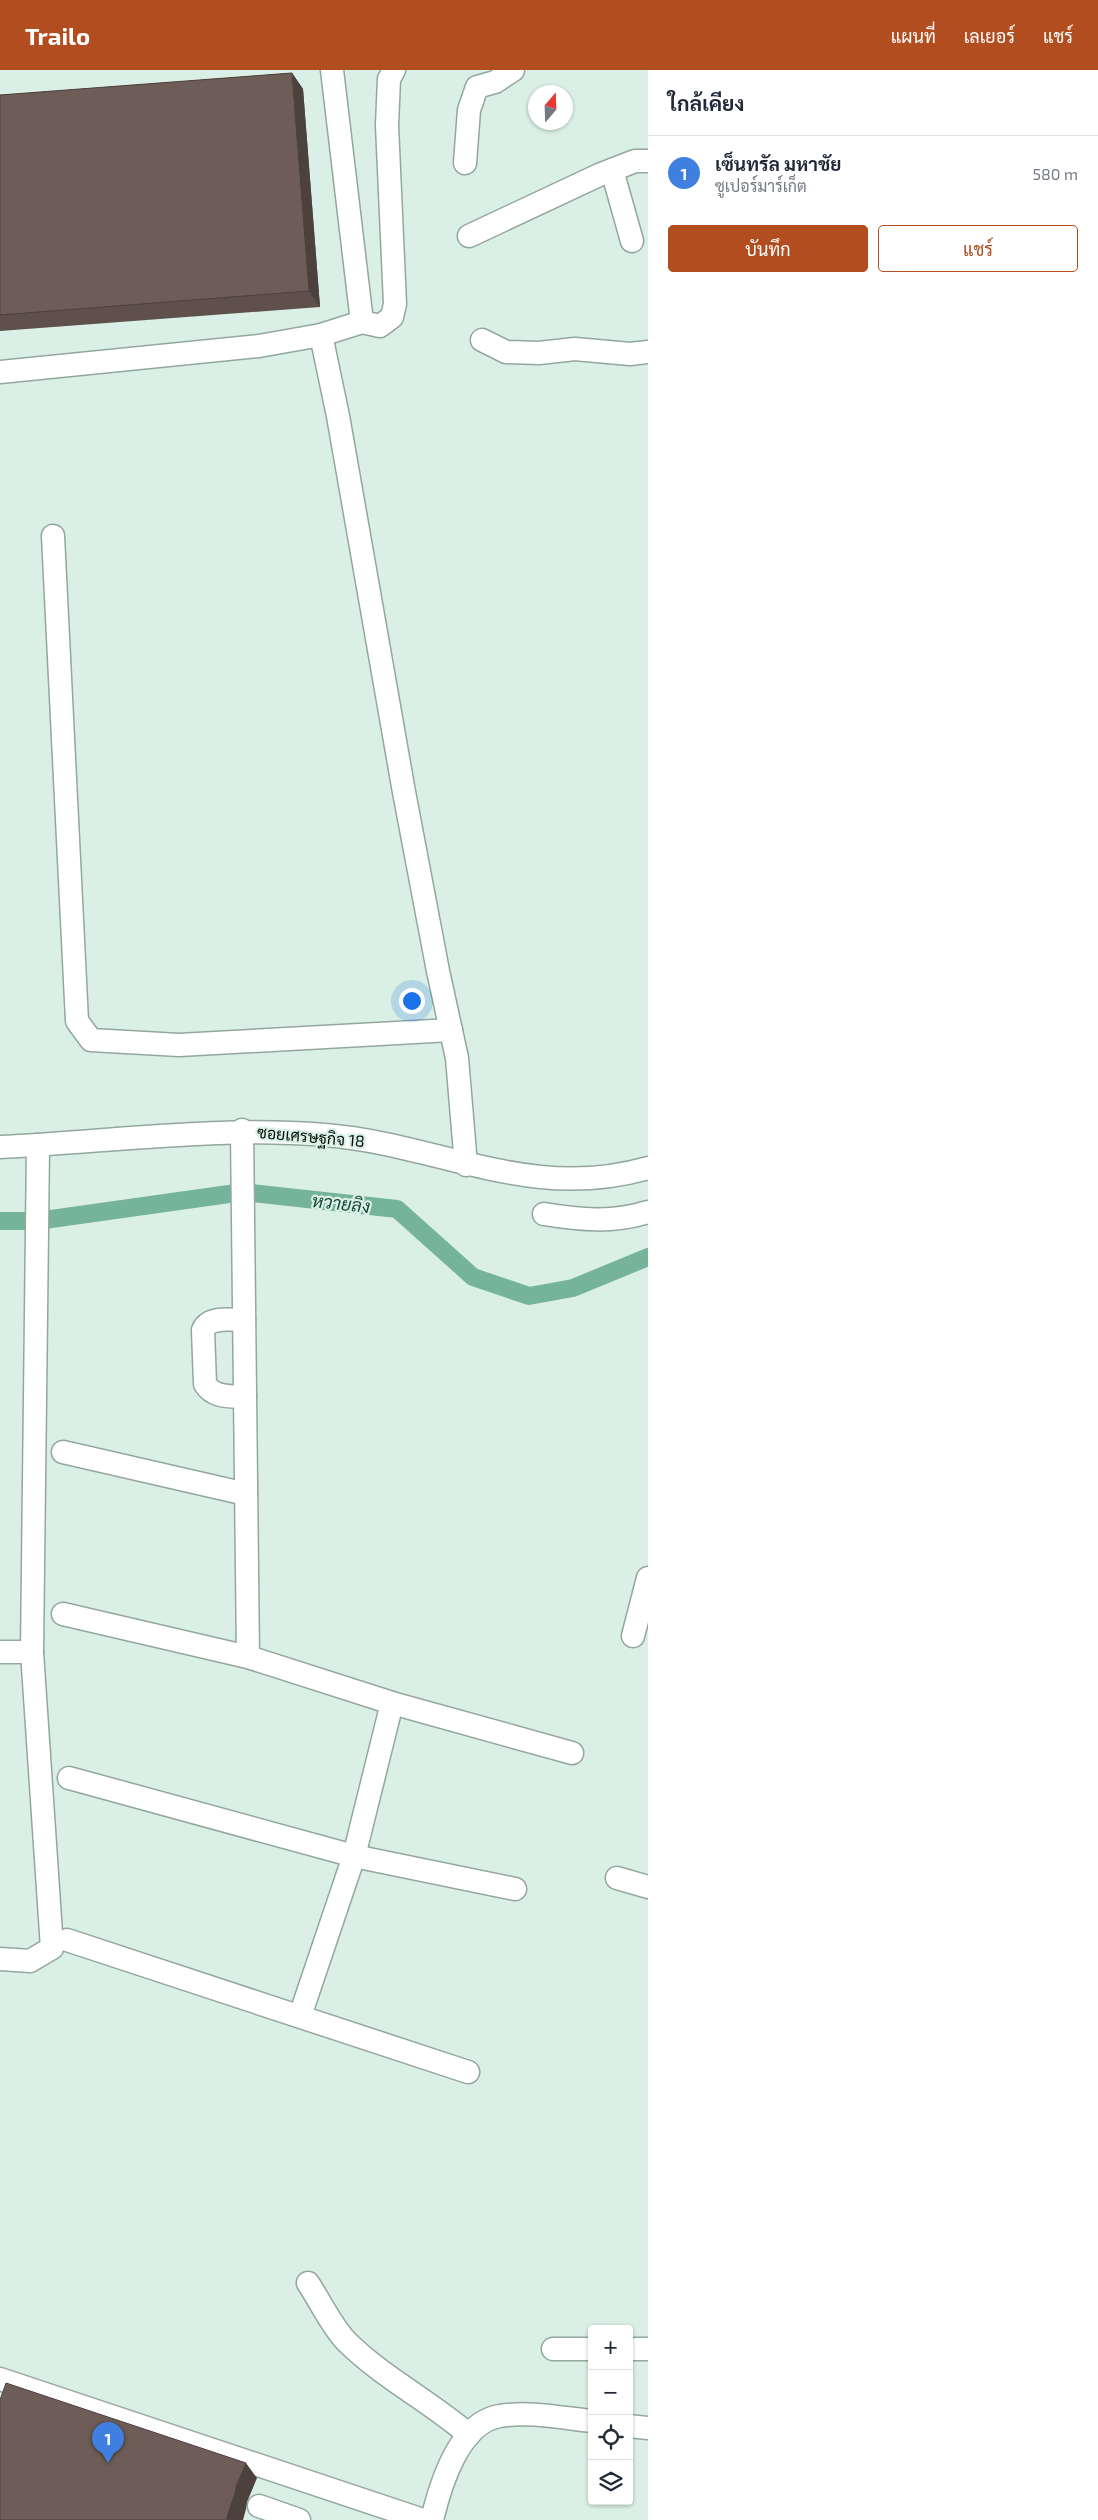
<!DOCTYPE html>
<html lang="th">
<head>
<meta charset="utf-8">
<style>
	body { margin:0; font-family:"Exo 2",Sarabun,sans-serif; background:#f6f6f7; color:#1f2937 }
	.controls { position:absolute; right:15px; bottom:15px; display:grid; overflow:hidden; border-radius:5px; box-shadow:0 1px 4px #0004 }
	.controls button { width:45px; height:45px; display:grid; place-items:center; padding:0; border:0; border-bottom:1px solid #e0e1e3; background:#fff; color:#1f2937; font:25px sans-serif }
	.compass { position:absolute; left:528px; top:15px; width:45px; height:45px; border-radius:50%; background:#fff; box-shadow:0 1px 4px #0004; rotate:19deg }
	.you { position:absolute; left:411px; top:930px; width:18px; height:18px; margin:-12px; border:4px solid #fff; border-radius:50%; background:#1a73e8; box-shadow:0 0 0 8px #1a73e833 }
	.badge { display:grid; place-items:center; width:32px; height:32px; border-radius:50%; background:#b24d20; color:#fff; font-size:16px; font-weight:700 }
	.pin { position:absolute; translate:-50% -41px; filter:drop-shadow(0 1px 2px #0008) }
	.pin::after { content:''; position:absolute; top:26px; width:18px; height:15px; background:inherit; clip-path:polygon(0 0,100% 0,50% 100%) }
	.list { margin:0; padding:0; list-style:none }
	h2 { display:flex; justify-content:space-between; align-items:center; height:65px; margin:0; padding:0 20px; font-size:21px }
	h2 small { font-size:16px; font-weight:400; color:#747a83 }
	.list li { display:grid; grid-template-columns:32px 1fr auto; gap:15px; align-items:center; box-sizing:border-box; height:75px; padding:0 20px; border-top:1px solid #e0e1e3 }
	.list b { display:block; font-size:19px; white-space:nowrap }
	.list p { margin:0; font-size:16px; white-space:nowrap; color:#747a83 }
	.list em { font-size:16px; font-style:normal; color:#747a83 }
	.actions { display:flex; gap:10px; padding:15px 20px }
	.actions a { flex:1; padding:11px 0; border:1px solid #b24d20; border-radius:5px; text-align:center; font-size:18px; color:#b24d20 }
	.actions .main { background:#b24d20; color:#fff }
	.icon { flex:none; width:28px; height:28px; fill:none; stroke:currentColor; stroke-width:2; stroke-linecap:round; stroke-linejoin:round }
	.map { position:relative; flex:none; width:648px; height:2450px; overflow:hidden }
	header { display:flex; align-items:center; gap:30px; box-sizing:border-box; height:70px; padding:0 25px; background:#b24d20; color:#fff }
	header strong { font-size:24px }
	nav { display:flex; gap:28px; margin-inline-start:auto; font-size:18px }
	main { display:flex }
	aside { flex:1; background:#fff }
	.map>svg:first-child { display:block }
</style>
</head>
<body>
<header>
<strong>Trailo</strong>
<nav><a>แผนที่</a><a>เลเยอร์</a><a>แชร์</a></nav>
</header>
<main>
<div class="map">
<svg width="648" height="2450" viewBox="0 0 648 2450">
	<rect width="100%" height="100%" fill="#daefe5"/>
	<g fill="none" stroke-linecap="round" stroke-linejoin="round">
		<polyline stroke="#75b49b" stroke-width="18" points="0,1151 37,1151 243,1122 397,1139 473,1207 529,1226 573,1218 648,1187"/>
		<g stroke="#93a79e" stroke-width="25">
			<g id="minor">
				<polyline points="465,93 469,40 477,17 495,12 513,0"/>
				<polyline points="612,100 632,171"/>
				<polyline points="469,166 599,105 635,91 648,91"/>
				<polyline points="362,252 380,256 392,247 395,234 387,55 389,9 394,0"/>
				<polyline points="321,265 338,346 404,722 438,901 457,988 466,1095"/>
				<polyline points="482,270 506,282 539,283 575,279 630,284 648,282"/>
				<polyline points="0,302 259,276 321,265 362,252 332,0"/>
				<polyline points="53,466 77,951 91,970 179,975 451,960"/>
				<polyline points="242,1060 248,1587"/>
				<path d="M 0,1077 C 108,1072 216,1056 325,1065 C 439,1074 529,1132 648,1098"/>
				<path d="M 544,1144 C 580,1150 613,1153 648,1142"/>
				<path d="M 244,1250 C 231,1250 209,1246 203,1260 L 205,1314 C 214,1328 229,1326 245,1327"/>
				<polyline points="63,1382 246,1424"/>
				<polyline points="63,1544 248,1587 392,1633 572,1683"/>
				<polyline points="633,1566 648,1508"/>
				<polyline points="0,1582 32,1582"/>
				<polyline points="69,1708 354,1786 515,1819"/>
				<polyline points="617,1808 648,1817"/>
				<polyline points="67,1870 468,2002"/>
				<polyline points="0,1889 30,1891 52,1878 32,1582 38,1075"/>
				<polyline points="300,1946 354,1786 392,1633"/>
				<path d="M 308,2213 C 320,2231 331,2255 346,2271 C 383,2308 430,2331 469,2365"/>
				<polyline points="553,2279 592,2279"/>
				<polyline points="629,2279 648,2279"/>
				<polyline points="0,2309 423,2450"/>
				<polyline points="629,2356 648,2358"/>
				<polyline points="259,2436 299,2450"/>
				<path d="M 432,2450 C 440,2416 459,2352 500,2346 C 529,2341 562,2348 592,2351"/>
			</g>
		</g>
		<use href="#minor" stroke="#fff" stroke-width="22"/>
	</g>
	<polygon fill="#5f504b" points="292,3 303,19 320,237 0,261 0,25"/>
	<g fill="#4d413d">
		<polygon points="292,3 303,19 320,237 309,221"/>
		<polygon points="246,2393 257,2408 247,2432 246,2439 243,2450 226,2450 236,2416"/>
	</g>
	<g fill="#6e5d57" stroke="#4d413d">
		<polygon points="292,3 309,221 0,245 0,25"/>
		<polygon points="6,2313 246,2393 236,2416 235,2423 226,2450 0,2450 0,2330"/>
	</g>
	<g text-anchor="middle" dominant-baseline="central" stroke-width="4.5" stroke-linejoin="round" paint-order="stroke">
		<g font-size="16" fill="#070e0b" stroke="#daefe5">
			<text transform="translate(311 1066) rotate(5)">ซอยเศรษฐกิจ 18</text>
		</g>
		<g font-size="18" font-style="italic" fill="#134837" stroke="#daefe5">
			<text transform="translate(341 1133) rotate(6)">หวายลิง</text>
		</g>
	</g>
</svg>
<div class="controls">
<button>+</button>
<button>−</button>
<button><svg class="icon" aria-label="locate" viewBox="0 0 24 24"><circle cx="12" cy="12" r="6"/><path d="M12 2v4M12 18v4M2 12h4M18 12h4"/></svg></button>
<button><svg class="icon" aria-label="layers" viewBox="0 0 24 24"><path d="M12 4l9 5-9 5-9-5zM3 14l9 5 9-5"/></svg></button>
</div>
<svg class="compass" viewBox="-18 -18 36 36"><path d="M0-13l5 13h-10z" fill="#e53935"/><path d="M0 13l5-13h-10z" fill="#747a83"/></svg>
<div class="you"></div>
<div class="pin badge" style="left:108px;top:2393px;background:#3f7fe0">1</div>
</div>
<aside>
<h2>ใกล้เคียง<small></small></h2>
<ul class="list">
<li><span class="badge" style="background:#3f7fe0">1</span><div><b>เซ็นทรัล มหาชัย</b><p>ซูเปอร์มาร์เก็ต</p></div><em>580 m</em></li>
</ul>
<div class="actions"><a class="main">บันทึก</a><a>แชร์</a></div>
</aside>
</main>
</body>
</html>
